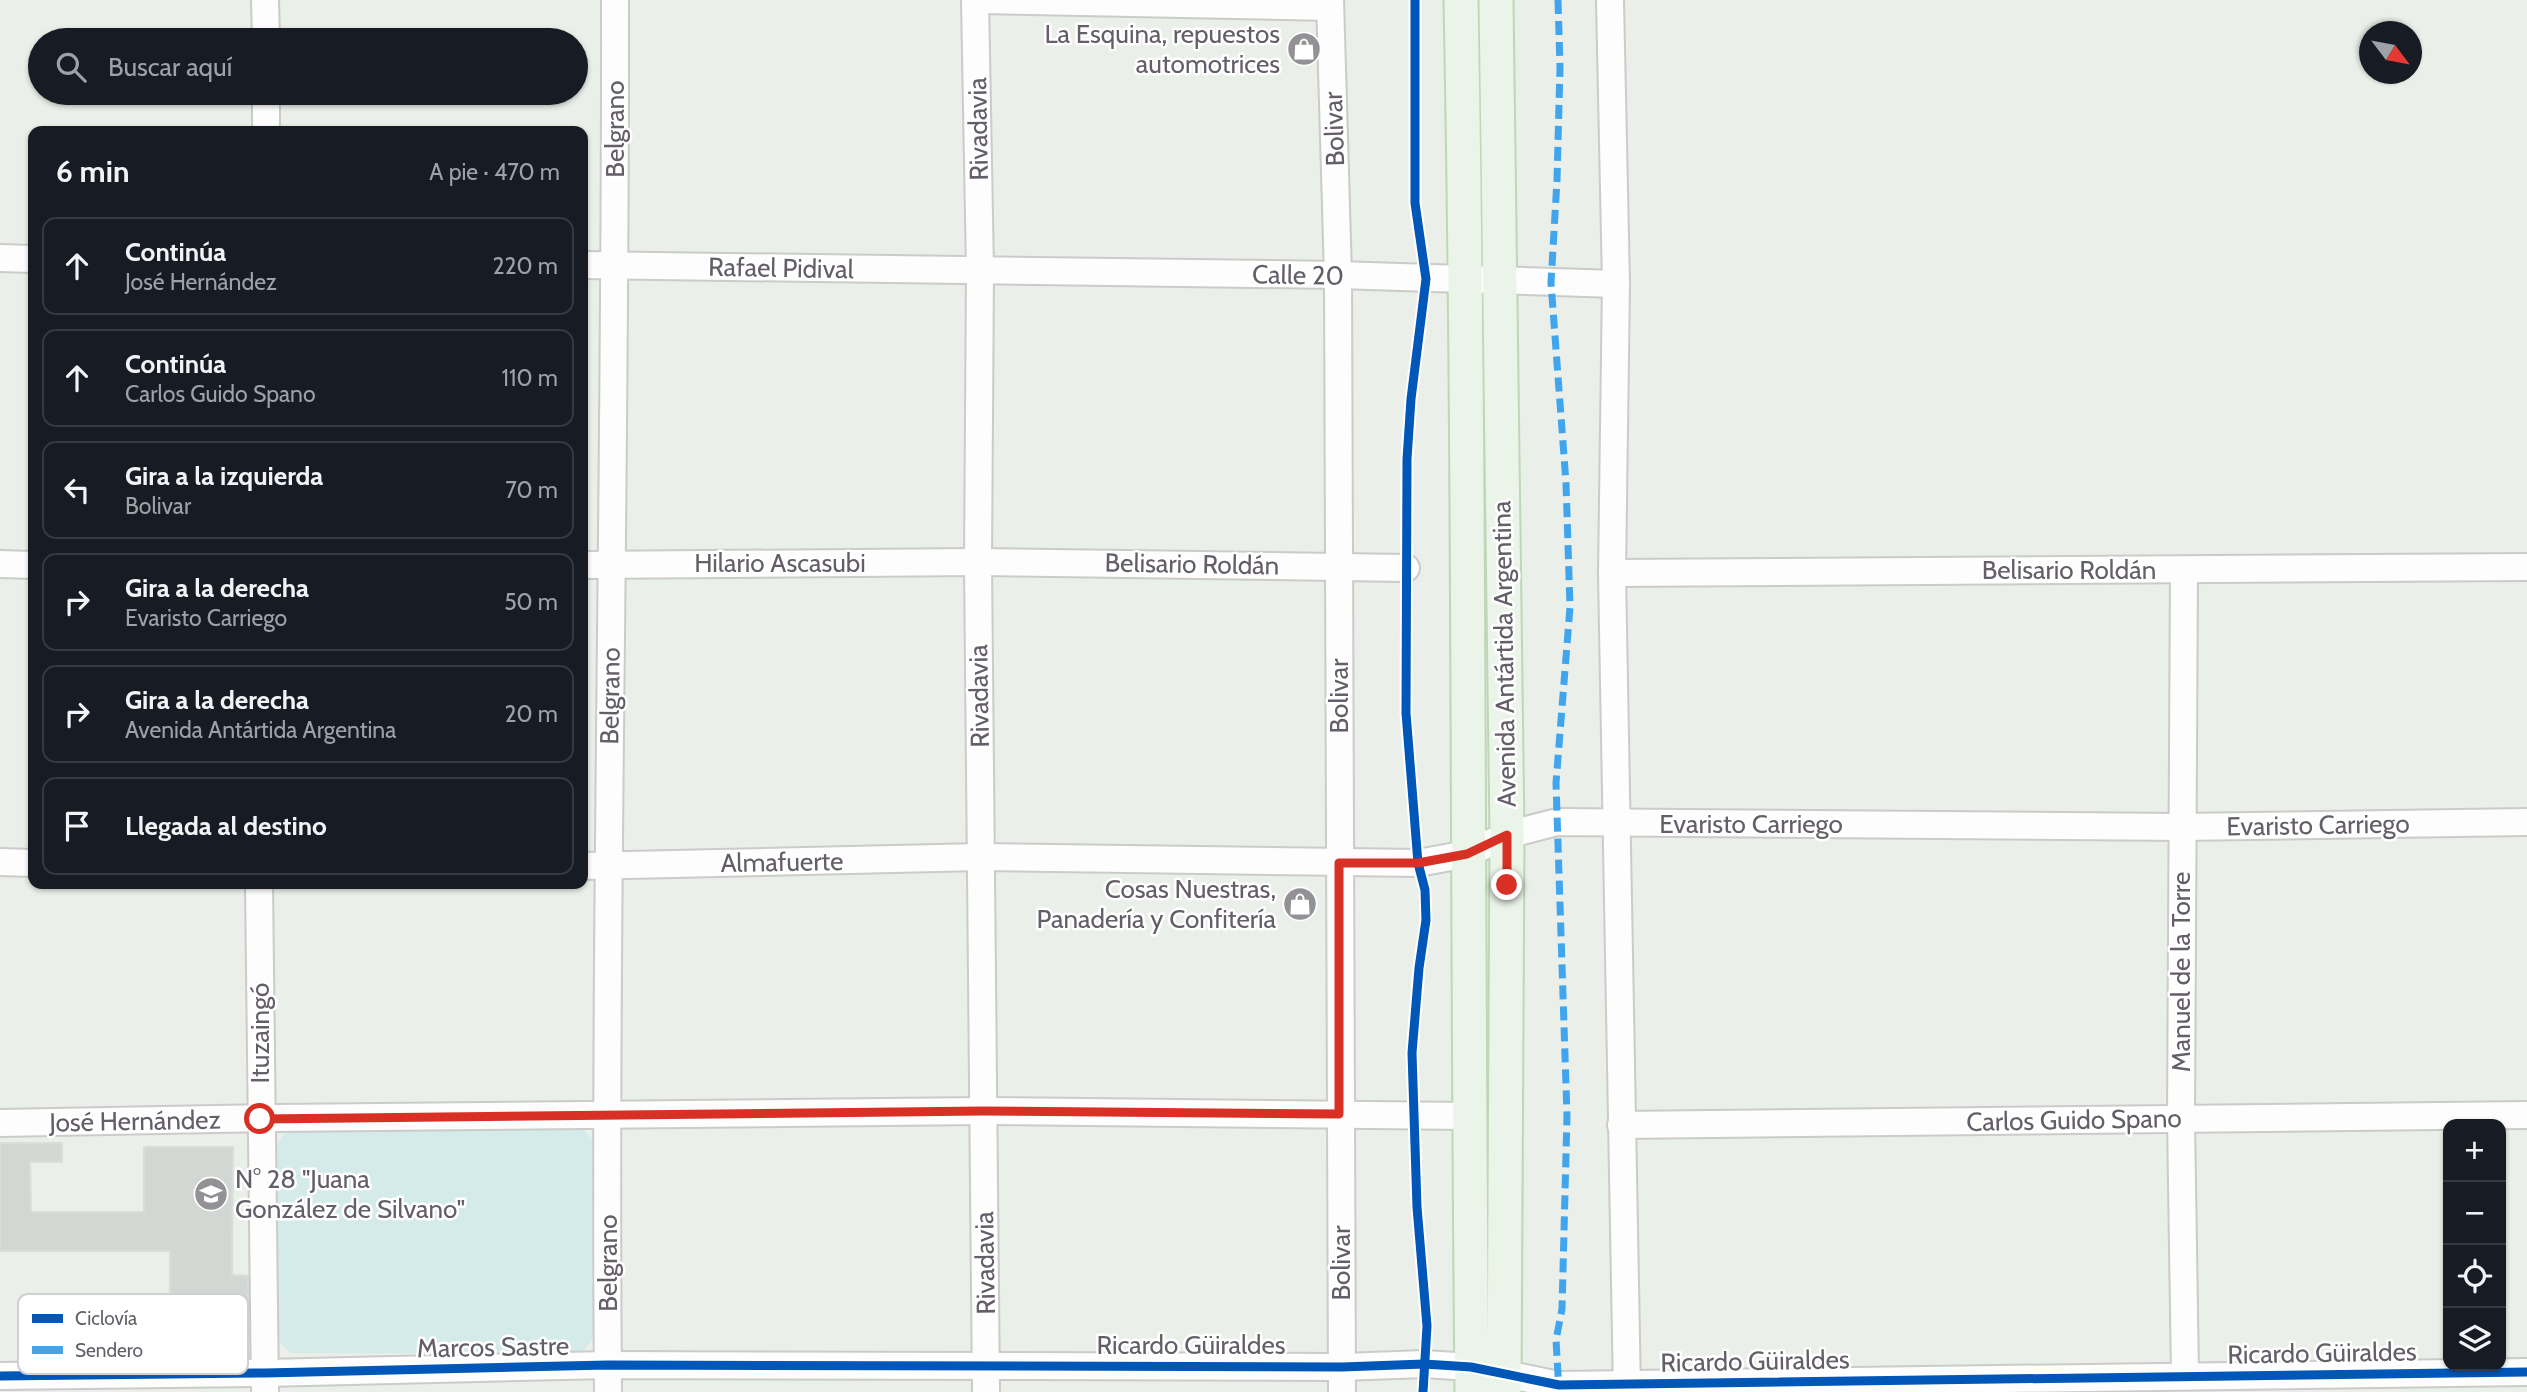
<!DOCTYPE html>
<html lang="es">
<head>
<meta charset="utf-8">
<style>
	body { margin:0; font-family:Cabin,sans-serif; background:#20242c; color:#f1f3f6 }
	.controls { position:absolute; right:21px; bottom:21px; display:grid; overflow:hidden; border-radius:14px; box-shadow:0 2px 5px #0004 }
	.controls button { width:63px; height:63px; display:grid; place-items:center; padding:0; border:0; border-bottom:2px solid #363941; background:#171b24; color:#f1f3f6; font:35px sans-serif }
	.compass { position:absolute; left:2359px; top:21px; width:63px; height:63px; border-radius:50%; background:#171b24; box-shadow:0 2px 5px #0004; rotate:122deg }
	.stop { position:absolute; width:21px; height:21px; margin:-16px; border:5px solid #d93025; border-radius:50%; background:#fff }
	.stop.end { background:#d93025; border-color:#fff; box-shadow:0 2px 7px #0008 }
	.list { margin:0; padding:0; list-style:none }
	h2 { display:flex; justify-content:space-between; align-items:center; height:91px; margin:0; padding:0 28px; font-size:30px }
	h2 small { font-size:23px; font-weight:400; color:#9ea1a6 }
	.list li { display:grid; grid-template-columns:46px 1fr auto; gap:21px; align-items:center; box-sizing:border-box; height:98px; margin:0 14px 14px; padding:0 14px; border:2px solid #363941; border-radius:14px }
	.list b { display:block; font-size:26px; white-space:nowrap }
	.list p { margin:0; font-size:23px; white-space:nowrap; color:#9ea1a6 }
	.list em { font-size:23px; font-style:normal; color:#9ea1a6 }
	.icon { flex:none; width:38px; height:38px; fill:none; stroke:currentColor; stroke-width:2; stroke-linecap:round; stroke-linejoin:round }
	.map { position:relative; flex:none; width:2527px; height:1392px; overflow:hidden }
	.search { position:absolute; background:#171b24; box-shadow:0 2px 5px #0004; left:28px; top:28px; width:560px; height:77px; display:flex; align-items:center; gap:18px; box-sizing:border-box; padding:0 24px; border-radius:38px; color:#9ea1a6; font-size:26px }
	.panel { position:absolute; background:#171b24; box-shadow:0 2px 5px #0004; left:28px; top:126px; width:560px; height:763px; border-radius:14px }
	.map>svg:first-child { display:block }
</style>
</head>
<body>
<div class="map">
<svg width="2527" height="1392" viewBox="0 0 2527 1392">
	<rect width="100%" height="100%" fill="#eaefe9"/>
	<polygon fill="#d5ebe9" points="582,1128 595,1142 596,1335 581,1354 291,1353 277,1340 275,1147 288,1130"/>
	<polygon fill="#d3d7d3" stroke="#daded8" stroke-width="2" points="0,1143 62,1143 62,1162 30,1162 31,1212 144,1212 144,1147 233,1147 232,1275 248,1276 249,1357 170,1358 170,1251 0,1251"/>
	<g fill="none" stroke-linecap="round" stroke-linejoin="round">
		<g stroke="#cbcbca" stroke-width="30">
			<g id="minor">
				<polyline points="265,0 266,40"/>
				<polyline points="975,0 980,270 978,562 986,1392"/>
				<polyline points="981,0 1330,7"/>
				<polyline points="1330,0 1338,275 1342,1392"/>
				<polyline points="1610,0 1616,284 1612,573 1627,1392"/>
				<polyline points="266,93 266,131"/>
				<polyline points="0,258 33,259"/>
				<polyline points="583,265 1338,275 1616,284"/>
				<polyline points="0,564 33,565"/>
				<polyline points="583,565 978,562 1406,568"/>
				<polyline points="2184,570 2181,1119 2185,1375"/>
				<polyline points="1612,573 2527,567"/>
				<polyline points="0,862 33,863"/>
				<polyline points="583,866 981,857 1418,863 1467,854 1507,835 1557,822 2182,827 2527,822"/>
				<polyline points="259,884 265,1392"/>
				<polyline points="0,1123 275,1118 983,1111 1469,1116"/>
				<polyline points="1621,1125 2527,1115"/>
				<polyline points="0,1376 265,1373 608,1365 1342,1367 1424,1364 1471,1367 1559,1385 2527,1372"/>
				<path d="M 608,1392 C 604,928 616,464 615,0"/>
			</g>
		</g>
		<g stroke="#bed7b6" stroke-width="37">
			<g id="major">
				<path d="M 1461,0 C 1470,464 1467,928 1472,1392"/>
				<polyline points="1496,0 1507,835 1504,1392"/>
			</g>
		</g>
		<use href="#minor" stroke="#fcfdfc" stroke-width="26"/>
		<use href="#major" stroke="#ebf4e9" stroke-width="33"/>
		<polyline stroke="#41a5ee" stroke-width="7" stroke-dasharray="14 7" stroke-linecap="butt" points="1558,0 1560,67 1557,180 1551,283 1566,483 1570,607 1556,783 1567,1116 1562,1309 1556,1340 1559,1390"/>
		<g stroke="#fff" stroke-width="13">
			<g id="cycleway">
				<polyline points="1415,0 1415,203 1426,279 1411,399 1407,459 1406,713 1418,863 1425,890 1426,920 1419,968 1412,1053 1417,1207 1427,1326 1423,1392"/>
				<polyline points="0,1376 265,1373 608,1365 1342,1367 1424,1364 1471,1367 1559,1385 2527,1372"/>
			</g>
		</g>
		<use href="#cycleway" stroke="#0057b8" stroke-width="9"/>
	</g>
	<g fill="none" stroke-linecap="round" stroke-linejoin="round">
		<polyline stroke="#d93025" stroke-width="9" points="260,1119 983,1111 1339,1114 1339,863 1418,863 1467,854 1507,835 1507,885"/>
	</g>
	<defs>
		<g id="shop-disc" transform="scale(1.75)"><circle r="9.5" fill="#939195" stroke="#fff"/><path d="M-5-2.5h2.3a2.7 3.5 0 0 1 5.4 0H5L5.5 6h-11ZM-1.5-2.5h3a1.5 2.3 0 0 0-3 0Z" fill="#fff"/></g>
		<g id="school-disc" transform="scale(1.75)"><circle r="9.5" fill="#939195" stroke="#fff"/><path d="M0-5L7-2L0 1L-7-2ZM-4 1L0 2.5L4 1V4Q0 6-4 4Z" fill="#fff"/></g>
	</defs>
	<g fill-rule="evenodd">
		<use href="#shop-disc" x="1304" y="49"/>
		<use href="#shop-disc" x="1300" y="904"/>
		<use href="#school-disc" x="211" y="1194"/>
	</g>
	<g text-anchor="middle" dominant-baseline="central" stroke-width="5" stroke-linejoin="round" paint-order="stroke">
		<g font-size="26" fill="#645e68" stroke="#fff" text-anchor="end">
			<text x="1280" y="34">La Esquina, repuestos<tspan x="1280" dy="30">automotrices</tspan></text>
			<text x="1276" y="889">Cosas Nuestras,<tspan x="1276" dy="30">Panadería y Confitería</tspan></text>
			<text x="235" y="1179" text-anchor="start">N° 28 "Juana<tspan x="235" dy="30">González de Silvano"</tspan></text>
		</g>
		<g font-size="26" fill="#645e68" stroke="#fff">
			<text transform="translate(615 129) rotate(-90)">Belgrano</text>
			<text transform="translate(978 129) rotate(-91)">Rivadavia</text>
			<text transform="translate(1334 129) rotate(-92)">Bolivar</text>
			<text transform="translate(781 268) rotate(1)">Rafael Pidival</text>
			<text transform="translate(1298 275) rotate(1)">Calle 20</text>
			<text x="780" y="563">Hilario Ascasubi</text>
			<text transform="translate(1192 564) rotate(1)">Belisario Roldán</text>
			<text x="2069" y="570">Belisario Roldán</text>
			<text transform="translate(1504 654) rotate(-91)">Avenida Antártida Argentina</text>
			<text transform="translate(610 696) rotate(-89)">Belgrano</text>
			<text transform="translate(979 696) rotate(-91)">Rivadavia</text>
			<text transform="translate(1339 696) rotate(-90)">Bolivar</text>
			<text x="1751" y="824">Evaristo Carriego</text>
			<text transform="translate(2318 825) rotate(-1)">Evaristo Carriego</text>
			<text transform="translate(782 862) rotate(-1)">Almafuerte</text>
			<text transform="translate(2181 972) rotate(-90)">Manuel de la Torre</text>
			<text transform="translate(260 1033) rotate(-90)">Ituzaingó</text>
			<text transform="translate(2074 1120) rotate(-1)">Carlos Guido Spano</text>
			<text transform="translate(135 1121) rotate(-1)">José Hernández</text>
			<text transform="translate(608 1263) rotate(-90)">Belgrano</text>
			<text transform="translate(985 1263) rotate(-91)">Rivadavia</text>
			<text transform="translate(1341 1263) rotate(-90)">Bolivar</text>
			<text x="1191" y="1345">Ricardo Güiraldes</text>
			<text transform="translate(493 1347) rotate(-1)">Marcos Sastre</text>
			<text transform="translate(2322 1353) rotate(-1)">Ricardo Güiraldes</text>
			<text transform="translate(1755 1361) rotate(-1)">Ricardo Güiraldes</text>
		</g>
	</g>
	<rect x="18" y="1294" width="230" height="80" rx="10" fill="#fff" stroke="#d0cfd2" stroke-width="2"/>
	<rect x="32" y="1314" width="31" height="9" fill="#0057b8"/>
	<rect x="32" y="1346" width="31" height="8" fill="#41a5ee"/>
	<g font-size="19" fill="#645e68">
		<text x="75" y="1325">Ciclovía</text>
		<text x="75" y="1357">Sendero</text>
	</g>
</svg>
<div class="controls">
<button>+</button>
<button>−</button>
<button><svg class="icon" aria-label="locate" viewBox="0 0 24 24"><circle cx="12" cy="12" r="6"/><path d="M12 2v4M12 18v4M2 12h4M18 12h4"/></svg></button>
<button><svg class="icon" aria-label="layers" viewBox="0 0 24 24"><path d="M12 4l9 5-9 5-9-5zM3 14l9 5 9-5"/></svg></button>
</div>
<svg class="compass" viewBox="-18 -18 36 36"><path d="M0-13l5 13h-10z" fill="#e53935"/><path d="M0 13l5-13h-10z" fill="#9ea1a6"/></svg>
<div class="stop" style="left:260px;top:1119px"></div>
<div class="stop end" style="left:1507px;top:885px"></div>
<div class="search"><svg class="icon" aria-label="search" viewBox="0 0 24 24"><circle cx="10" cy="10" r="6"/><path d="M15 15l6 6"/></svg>Buscar aquí</div>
<section class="panel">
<h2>6 min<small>A pie · 470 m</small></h2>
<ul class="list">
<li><svg class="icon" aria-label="ahead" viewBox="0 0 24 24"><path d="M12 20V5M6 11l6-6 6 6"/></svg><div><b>Continúa</b><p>José Hernández</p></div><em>220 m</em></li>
<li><svg class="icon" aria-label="ahead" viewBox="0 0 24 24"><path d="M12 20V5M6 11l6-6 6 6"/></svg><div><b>Continúa</b><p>Carlos Guido Spano</p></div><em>110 m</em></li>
<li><svg class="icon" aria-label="left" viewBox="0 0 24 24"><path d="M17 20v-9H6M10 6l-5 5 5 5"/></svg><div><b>Gira a la izquierda</b><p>Bolivar</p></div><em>70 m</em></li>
<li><svg class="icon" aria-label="right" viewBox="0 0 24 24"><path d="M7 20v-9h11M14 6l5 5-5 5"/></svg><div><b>Gira a la derecha</b><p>Evaristo Carriego</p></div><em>50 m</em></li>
<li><svg class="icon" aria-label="right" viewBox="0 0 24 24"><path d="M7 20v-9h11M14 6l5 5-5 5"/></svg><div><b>Gira a la derecha</b><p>Avenida Antártida Argentina</p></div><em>20 m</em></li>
<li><svg class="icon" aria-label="arrive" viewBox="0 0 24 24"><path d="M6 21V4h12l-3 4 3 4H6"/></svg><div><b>Llegada al destino</b></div></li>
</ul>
</section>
</div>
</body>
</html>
